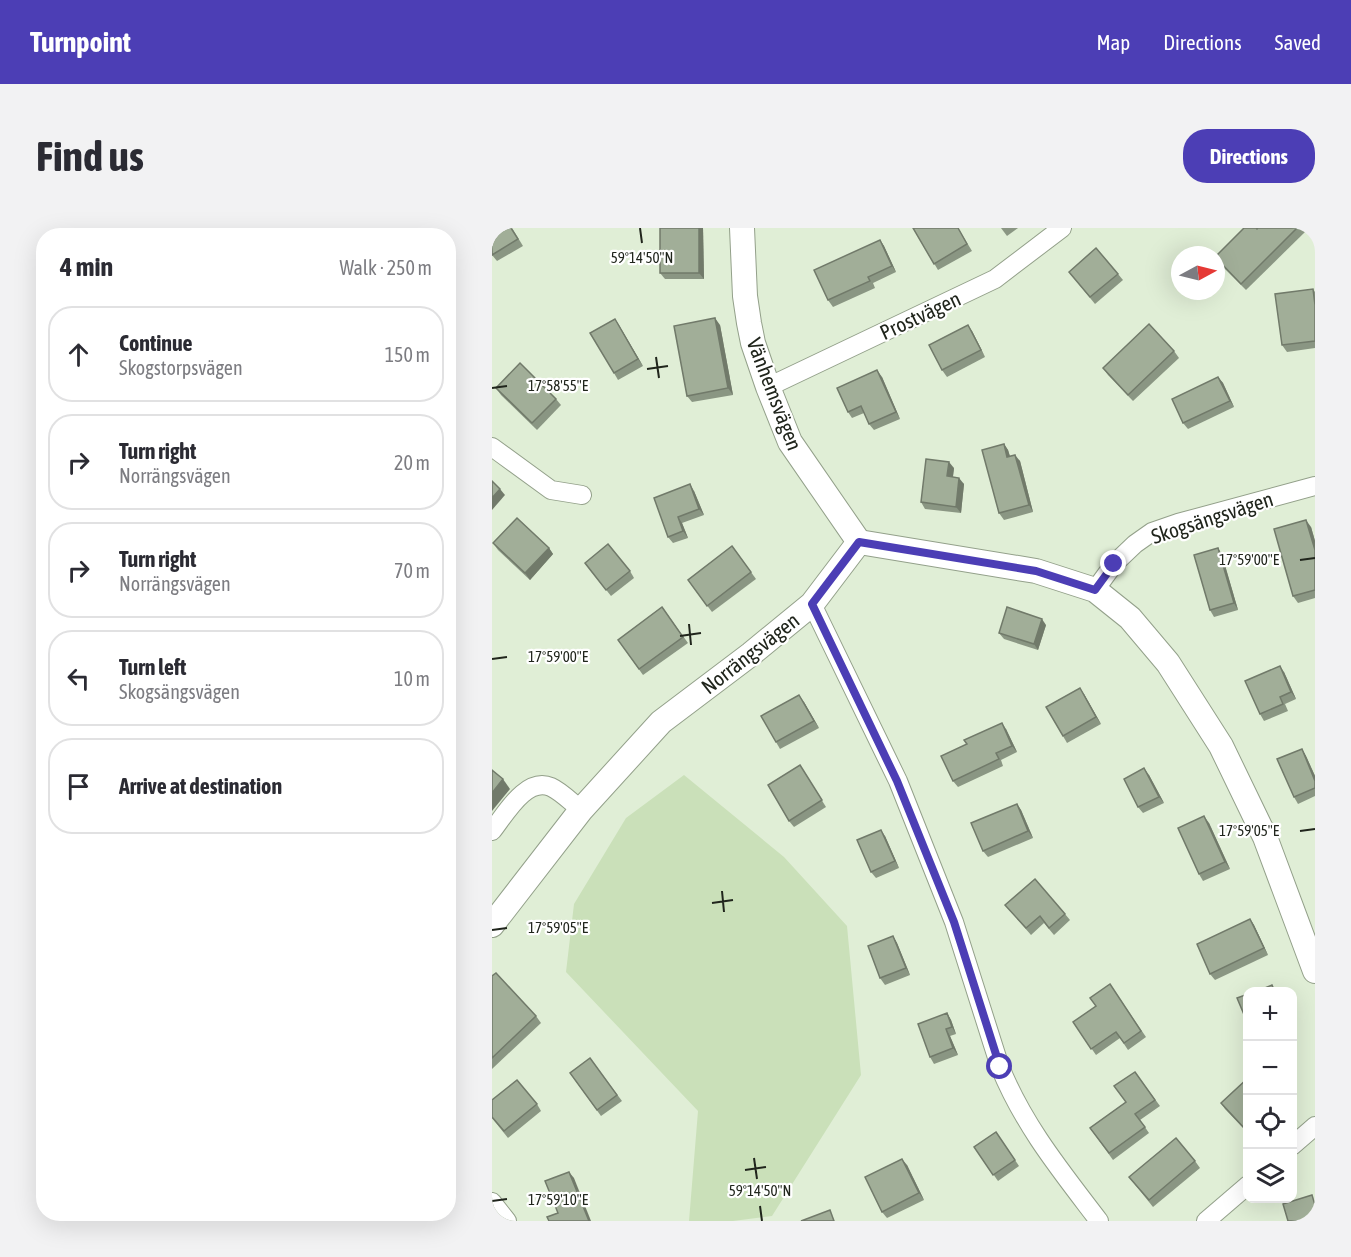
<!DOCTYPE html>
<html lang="en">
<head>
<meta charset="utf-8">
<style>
	body { margin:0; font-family:"Asap Condensed",sans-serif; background:#f2f2f3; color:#2b2b33 }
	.controls { position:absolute; right:18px; bottom:18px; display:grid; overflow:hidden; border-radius:12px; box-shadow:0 6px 24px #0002 }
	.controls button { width:54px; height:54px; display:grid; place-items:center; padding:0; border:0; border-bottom:2px solid #e1e1e2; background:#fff; color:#2b2b33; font:30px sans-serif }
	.compass { position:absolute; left:679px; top:18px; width:54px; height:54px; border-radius:50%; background:#fff; box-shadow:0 6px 24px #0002; rotate:83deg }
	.stop { position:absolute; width:18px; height:18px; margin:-14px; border:4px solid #4c3eb5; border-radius:50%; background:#fff }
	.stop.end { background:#4c3eb5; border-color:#fff; box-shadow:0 2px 6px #0008 }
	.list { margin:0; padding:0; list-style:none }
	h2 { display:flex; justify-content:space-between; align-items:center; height:78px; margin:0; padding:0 24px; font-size:26px }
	h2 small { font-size:20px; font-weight:400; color:#7c7c81 }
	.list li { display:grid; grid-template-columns:39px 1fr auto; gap:18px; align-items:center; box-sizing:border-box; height:96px; margin:0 12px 12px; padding:0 12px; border:2px solid #e1e1e2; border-radius:24px }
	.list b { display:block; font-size:22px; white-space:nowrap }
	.list p { margin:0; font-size:20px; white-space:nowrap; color:#7c7c81 }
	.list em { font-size:20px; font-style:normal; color:#7c7c81 }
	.icon { flex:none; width:33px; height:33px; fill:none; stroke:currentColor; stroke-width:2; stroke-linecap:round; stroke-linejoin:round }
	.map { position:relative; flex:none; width:823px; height:993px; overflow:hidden; border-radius:24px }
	header { display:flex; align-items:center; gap:36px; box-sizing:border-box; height:84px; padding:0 30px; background:#4c3eb5; color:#fff }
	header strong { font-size:28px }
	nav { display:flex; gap:33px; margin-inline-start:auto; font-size:21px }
	.intro { display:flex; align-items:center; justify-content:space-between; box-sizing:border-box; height:144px; padding:0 36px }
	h1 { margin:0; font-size:42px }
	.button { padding:15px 27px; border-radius:24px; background:#4c3eb5; color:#fff; font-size:21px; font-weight:700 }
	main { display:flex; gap:36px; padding:0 36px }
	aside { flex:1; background:#fff; border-radius:24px; box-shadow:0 6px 24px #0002 }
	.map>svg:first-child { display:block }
</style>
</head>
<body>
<header>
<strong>Turnpoint</strong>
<nav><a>Map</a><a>Directions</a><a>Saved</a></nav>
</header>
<div class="intro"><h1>Find us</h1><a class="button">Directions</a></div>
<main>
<aside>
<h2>4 min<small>Walk · 250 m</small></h2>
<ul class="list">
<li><svg class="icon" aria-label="ahead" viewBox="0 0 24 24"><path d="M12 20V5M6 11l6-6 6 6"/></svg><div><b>Continue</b><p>Skogstorpsvägen</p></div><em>150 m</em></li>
<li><svg class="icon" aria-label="right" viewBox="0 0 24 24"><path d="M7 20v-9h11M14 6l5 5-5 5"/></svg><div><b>Turn right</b><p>Norrängsvägen</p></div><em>20 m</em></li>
<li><svg class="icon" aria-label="right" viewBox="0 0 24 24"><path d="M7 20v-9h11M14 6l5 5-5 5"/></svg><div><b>Turn right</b><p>Norrängsvägen</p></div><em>70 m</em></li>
<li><svg class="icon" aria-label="left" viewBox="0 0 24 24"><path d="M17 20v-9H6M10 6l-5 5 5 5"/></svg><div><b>Turn left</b><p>Skogsängsvägen</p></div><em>10 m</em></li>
<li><svg class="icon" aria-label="arrive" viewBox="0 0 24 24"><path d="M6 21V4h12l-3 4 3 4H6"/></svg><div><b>Arrive at destination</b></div></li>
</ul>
</aside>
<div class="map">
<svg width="823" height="993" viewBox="0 0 823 993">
	<rect width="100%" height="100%" fill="#e0eed6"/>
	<polygon fill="#cae0b9" points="192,547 292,629 355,698 369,847 280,988 241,993 197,993 206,883 74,744 82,676 134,590"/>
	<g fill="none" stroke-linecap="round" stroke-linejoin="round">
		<g stroke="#93a08a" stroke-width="20">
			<g id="minor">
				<polyline points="276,159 503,51 570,0"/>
				<polyline points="0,219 59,262 90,267"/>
				<polyline points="603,362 622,336 643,316 660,304 686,295 823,258"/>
				<path d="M 320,376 L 406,553 L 462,694 L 508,839 C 532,898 569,943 607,993"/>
				<path d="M 0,603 C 13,587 34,548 59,559 C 70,564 80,575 89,582"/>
				<polyline points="800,918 823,898"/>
				<polyline points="0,974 15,993"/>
				<polyline points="714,993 756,957"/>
			</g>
		</g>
		<g stroke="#93a08a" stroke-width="26">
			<g id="tertiary">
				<polyline points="250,0 253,68 257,95 261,115 276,159 298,214 367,314"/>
				<polyline points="367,314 544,343 603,362 638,390 676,435 729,518 773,609 823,743"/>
				<polyline points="0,697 89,582 169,494 259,426 320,376 367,314"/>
			</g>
		</g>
		<use href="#minor" stroke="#fff" stroke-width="18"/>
		<use href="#tertiary" stroke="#fff" stroke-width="24"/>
	</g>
	<g fill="#8a9683">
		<polygon points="0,0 20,0 31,18 5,33 0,27"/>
		<polygon points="211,0 212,51 173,51 168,45"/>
		<polygon points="421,0 466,0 480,23 446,42"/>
		<polygon points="509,0 526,0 515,8"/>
		<polygon points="766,0 810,0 813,4 754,62 728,36 724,30"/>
		<polygon points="388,12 392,18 404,44 381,55 383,60 341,79 336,72"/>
		<polygon points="577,44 626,46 631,52 603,76"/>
		<polygon points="821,61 823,64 823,120 795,124 790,117"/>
		<polygon points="123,91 151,138 126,152 122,145"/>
		<polygon points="228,97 241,167 200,174 195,168"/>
		<polygon points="480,103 493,129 455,149 450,142"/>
		<polygon points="682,123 687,130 641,173 616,147 611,140"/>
		<polygon points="390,149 408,191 382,202 377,196 372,185 360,190 356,184"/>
		<polygon points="726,149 731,155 742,179 696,201 691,195"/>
		<polygon points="4,160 64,171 69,177 45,202 9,167"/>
		<polygon points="512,216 516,222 518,228 528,233 541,284 512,292 507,285"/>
		<polygon points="462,240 461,249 472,256 469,285 433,281 429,274"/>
		<polygon points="202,263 212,287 190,295 196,310 181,315 176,309 162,270"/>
		<polygon points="819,299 823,313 823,370 806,375 801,368"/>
		<polygon points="1,315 57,320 61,326 38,352 6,322"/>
		<polygon points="240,318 264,351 220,384 196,352"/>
		<polygon points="726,320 730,327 746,382 722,389 718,382"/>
		<polygon points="93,335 138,343 142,350 119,368"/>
		<polygon points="170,379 196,415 151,447 126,412"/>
		<polygon points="554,397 546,422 512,411 507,405"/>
		<polygon points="792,444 804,471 793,476 796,483 772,493 768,486"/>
		<polygon points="592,466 609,496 575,515 571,508"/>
		<polygon points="312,474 327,500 288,521 284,514"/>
		<polygon points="514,501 525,524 509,532 511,538 466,559 461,553"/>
		<polygon points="810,521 814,528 823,548 823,568 806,576 802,569"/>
		<polygon points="308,537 334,579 302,599 297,593"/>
		<polygon points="657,547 672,575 651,585 646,579"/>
		<polygon points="525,576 529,582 541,610 496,629 491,623"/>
		<polygon points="717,595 738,641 711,653 707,646"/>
		<polygon points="393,608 407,640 384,650 379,644"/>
		<polygon points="513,677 573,686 578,692 562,707 552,695 539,707"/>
		<polygon points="758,691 762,697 776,727 723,752 718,746"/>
		<polygon points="401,708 405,715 418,747 393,757 388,750"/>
		<polygon points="0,748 44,788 49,795 0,841"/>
		<polygon points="618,756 654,809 636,822 628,810 604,827 581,794 604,778"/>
		<polygon points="455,785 459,792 464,806 458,808 466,827 442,836 438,829"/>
		<polygon points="98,830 130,873 109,888 78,845"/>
		<polygon points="643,844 668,878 648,892 657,905 621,932 598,900 634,874"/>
		<polygon points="756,850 756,905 733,881 729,875"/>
		<polygon points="0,872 45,876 49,883 16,910 0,890"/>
		<polygon points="504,904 527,938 506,953 482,919"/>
		<polygon points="703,933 708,940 661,979 637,949"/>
		<polygon points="415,937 432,972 395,990 390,984"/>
	</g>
	<g fill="#717a6a">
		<polygon points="207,0 211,0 212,51 207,45"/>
		<polygon points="388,12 392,18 404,44 400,38"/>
		<polygon points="223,90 228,97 241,167 236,160"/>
		<polygon points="123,91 127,97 151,138 146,131"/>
		<polygon points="476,97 480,103 493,129 489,122"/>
		<polygon points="385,142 390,149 408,191 404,184"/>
		<polygon points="726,149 731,155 742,179 738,173"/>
		<polygon points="512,216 516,222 520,236 515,229"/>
		<polygon points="523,227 528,233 541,284 537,277"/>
		<polygon points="457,234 462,240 460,255 455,248"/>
		<polygon points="467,250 472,256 469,285 464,279"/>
		<polygon points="198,256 202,263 212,287 207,281"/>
		<polygon points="8,261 13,267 0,282 0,270"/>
		<polygon points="186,289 190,295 196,310 191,303"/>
		<polygon points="814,292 819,299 823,313 823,322"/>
		<polygon points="57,320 61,326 38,352 33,345"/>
		<polygon points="726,320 730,327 746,382 742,375"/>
		<polygon points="550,391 554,397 546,422 542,416"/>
		<polygon points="788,438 792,444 804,471 799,464"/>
		<polygon points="588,460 592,466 609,496 604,489"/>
		<polygon points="307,467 312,474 327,500 322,493"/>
		<polygon points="510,495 514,501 525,524 520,518"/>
		<polygon points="810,521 814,528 823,548 823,553"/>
		<polygon points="652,540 657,547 672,575 667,569"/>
		<polygon points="11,551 18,561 0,583 0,565"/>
		<polygon points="525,576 529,582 541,610 536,603"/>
		<polygon points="712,588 717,595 738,641 733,634"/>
		<polygon points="389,602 393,608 407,640 403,633"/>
		<polygon points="758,691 762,697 776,727 772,720"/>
		<polygon points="401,708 405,715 418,747 414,740"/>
		<polygon points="455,785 459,792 464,806 460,799"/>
		<polygon points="454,801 458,808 466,827 461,820"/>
		<polygon points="410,931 415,937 432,972 427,965"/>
		<polygon points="77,944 82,950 99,993 97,993"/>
	</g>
	<g fill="#a1ae98" stroke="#717a6a" stroke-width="1.5">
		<polygon points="0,0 19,0 26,11 0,27"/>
		<rect x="168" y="0" width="39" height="45"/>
		<polygon points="421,0 466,0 475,16 442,36"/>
		<polygon points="752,0 764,0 765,1 766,0 805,0 749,56 724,30 724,28"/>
		<polygon points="388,12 400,38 376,49 378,53 336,72 322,42"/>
		<polygon points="604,20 626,46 598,69 577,44"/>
		<polygon points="821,61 823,77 823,113 790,117 783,66"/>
		<polygon points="223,90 236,160 195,168 182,98"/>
		<polygon points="123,91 146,131 122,145 98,105"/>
		<polygon points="657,96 682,123 636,167 611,140"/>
		<polygon points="476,97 489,122 450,142 437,117"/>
		<polygon points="28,135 64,171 40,195 4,160"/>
		<polygon points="385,142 404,184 377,196 369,178 356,184 345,160"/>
		<polygon points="726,149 738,173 691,195 680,171"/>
		<polygon points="512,216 515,229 523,227 537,277 507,285 490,222"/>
		<polygon points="434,231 457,234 455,248 467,250 464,279 429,274"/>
		<polygon points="0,253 8,261 0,270"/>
		<polygon points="198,256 207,281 186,289 191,303 176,309 162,270"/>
		<polygon points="25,290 57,320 33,345 1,315"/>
		<polygon points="814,292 823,322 823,362 801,368 782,301"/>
		<polygon points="116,316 138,343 114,362 93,335"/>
		<polygon points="240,318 259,344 215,378 196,352"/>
		<polygon points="726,320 742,375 718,382 702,327"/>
		<polygon points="170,379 191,409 147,441 126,412"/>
		<polygon points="515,379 550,391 542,416 507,405"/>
		<polygon points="788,438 799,464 788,469 791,476 768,486 753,453"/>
		<polygon points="588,460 604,489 571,508 554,479"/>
		<polygon points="307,467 322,493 284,514 269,488"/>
		<polygon points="510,495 520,518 504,525 507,531 461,553 449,528 475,516 472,512"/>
		<polygon points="810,521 823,553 823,560 802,569 785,531"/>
		<polygon points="308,537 330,572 297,593 276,557"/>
		<polygon points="652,540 667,569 646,579 632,551"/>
		<polygon points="0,542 11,551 0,565"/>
		<polygon points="525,576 536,603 491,623 479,595"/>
		<polygon points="712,588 733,634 707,646 686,600"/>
		<polygon points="389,602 403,633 379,644 365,612"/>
		<polygon points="543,651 573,686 557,700 548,688 534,700 513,677"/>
		<polygon points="758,691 772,720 718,746 705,716"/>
		<polygon points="401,708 414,740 388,750 376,718"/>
		<polygon points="4,745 44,788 0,830 0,748"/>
		<polygon points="618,756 649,803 632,815 624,804 599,821 581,794 604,778 598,770"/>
		<polygon points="780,757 783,764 763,764"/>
		<polygon points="756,766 756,796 745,770"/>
		<polygon points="455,785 460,799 454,801 461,820 438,829 426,796"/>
		<polygon points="98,830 125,867 105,882 78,845"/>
		<polygon points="643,844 663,872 643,886 653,899 617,925 598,900 634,874 622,858"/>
		<polygon points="756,850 756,901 754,902 729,875"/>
		<polygon points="25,852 45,876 12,903 0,889 0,872"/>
		<polygon points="504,904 523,932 501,947 482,919"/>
		<polygon points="684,910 703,933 657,972 637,949"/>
		<polygon points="410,931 427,965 390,984 373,949"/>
		<polygon points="77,944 97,993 57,993 55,989 66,985 53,953"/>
		<polygon points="820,967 823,977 823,993 796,993 791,976"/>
		<polygon points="338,982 342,993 309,993"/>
	</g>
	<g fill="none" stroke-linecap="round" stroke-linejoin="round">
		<polyline stroke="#4c3eb5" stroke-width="8" points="508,839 462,694 405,553 320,376 367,314 544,343 603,362 622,336"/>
	</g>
	<path fill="none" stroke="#20251c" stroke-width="2" d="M 148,0 L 150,15M 164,129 L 167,150M 155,141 L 176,138M 0,160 L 15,158M 808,332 L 823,330M 197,396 L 199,417M 188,408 L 209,405M 0,431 L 15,429M 808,603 L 823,601M 230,663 L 232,684M 220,675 L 241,672M 0,702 L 15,700M 262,930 L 265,951M 253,942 L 274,939M 0,973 L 15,971M 268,978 L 270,993"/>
	<g text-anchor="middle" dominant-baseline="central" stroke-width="4.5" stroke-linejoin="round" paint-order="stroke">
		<g font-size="21" fill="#20251c" stroke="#fff">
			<text transform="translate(428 87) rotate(-25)">Prostvägen</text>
			<text transform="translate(283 166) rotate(69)">Vänhemsvägen</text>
			<text transform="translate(720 289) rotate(-18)">Skogsängsvägen</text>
			<text transform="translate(258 425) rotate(-38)">Norrängsvägen</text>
		</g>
	</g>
	<g font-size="15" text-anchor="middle" fill="#20251c" stroke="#fff" stroke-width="4.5" stroke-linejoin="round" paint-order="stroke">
		<text x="150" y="35">59°14'50"N</text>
		<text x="66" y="163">17°58'55"E</text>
		<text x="757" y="337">17°59'00"E</text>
		<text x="66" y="434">17°59'00"E</text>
		<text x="757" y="608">17°59'05"E</text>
		<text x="66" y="705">17°59'05"E</text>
		<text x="268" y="968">59°14'50"N</text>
		<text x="66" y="977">17°59'10"E</text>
	</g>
</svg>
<div class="controls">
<button>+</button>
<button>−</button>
<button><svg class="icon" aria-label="locate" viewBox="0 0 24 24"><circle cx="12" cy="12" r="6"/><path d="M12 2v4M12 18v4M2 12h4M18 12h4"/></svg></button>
<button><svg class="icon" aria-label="layers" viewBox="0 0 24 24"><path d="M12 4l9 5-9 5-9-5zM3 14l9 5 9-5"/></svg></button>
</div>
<svg class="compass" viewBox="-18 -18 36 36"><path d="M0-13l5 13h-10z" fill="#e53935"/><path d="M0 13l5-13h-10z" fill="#7c7c81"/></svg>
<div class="stop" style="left:508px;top:839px"></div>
<div class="stop end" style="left:622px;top:336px"></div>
</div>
</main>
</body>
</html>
